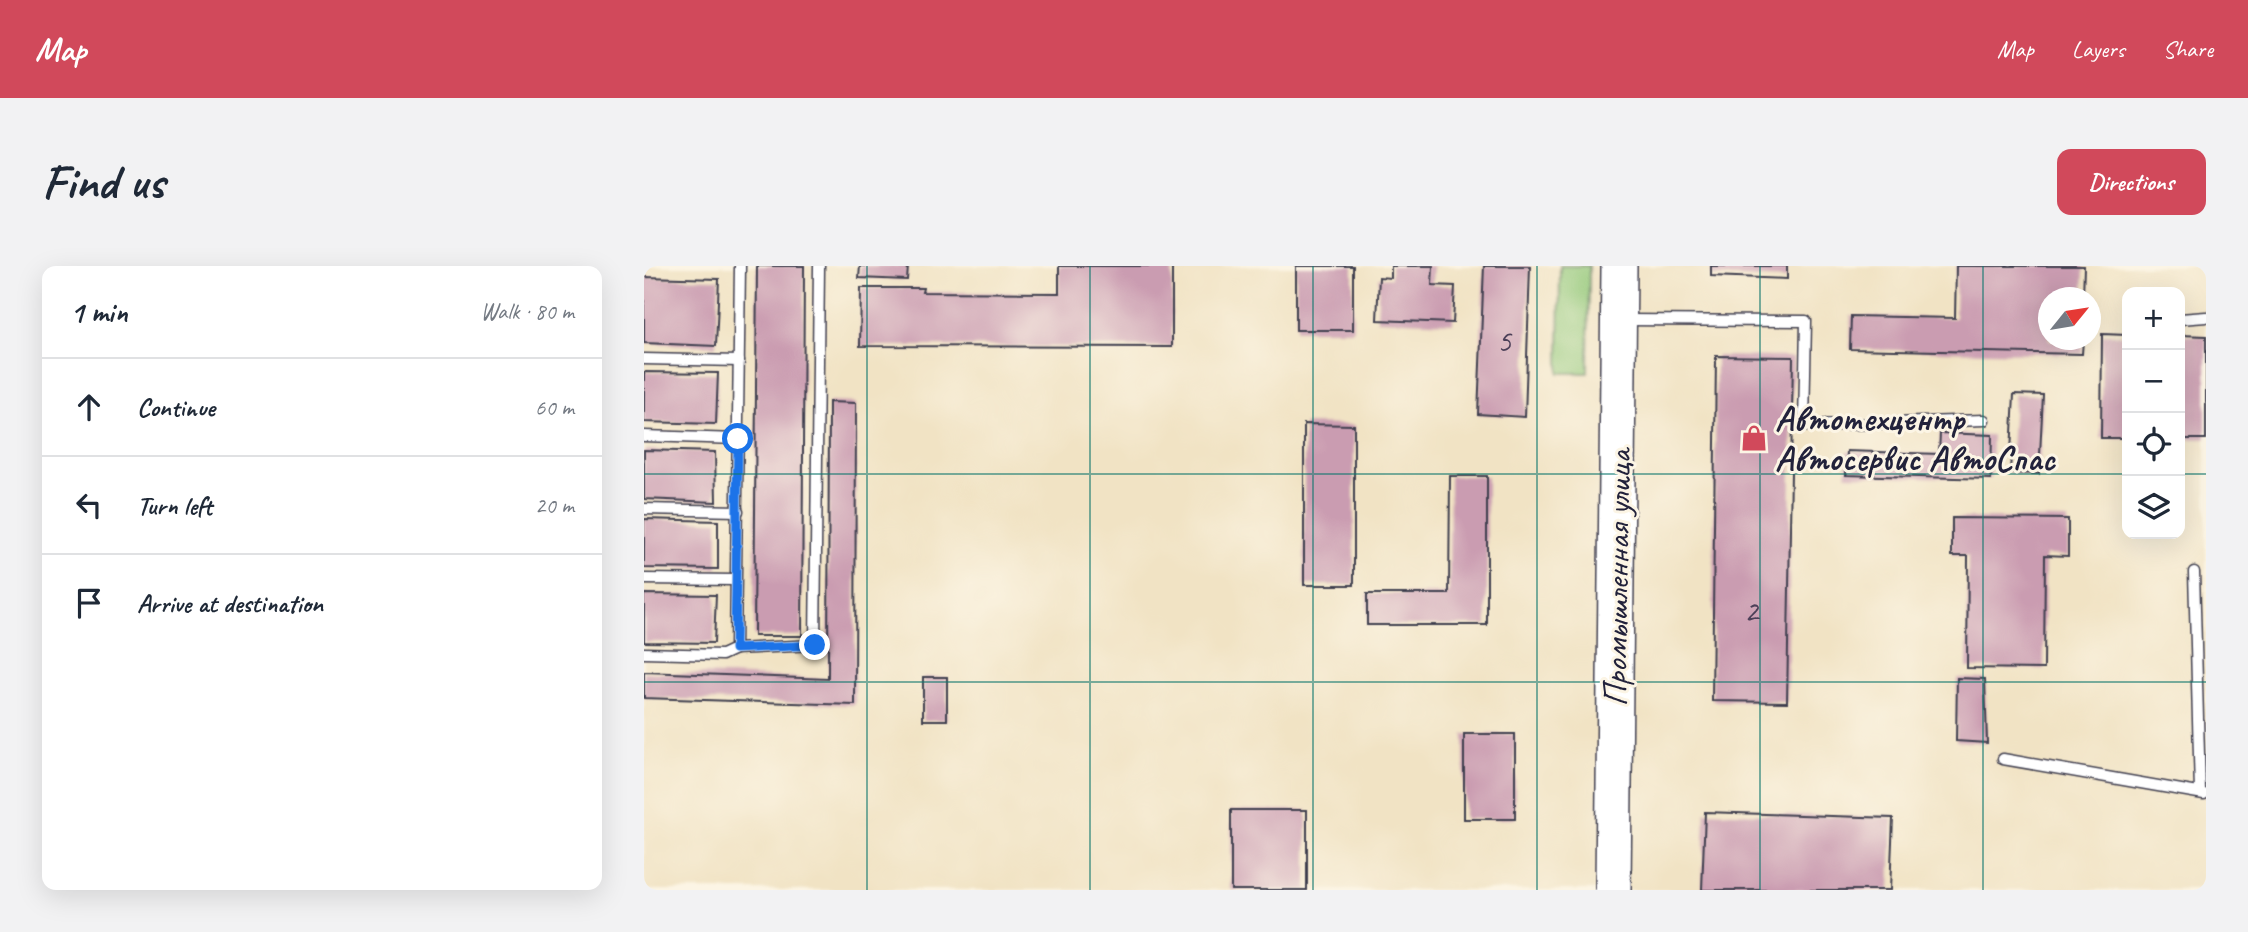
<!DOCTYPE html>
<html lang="en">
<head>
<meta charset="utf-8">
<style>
	body { margin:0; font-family:Caveat,sans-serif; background:#f2f2f3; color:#1f2937 }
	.controls { position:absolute; right:21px; top:21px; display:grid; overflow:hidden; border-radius:14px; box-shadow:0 7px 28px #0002 }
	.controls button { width:63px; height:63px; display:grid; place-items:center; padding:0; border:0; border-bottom:2px solid #e0e1e3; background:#fff; color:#1f2937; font:35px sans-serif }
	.compass { position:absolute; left:1394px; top:21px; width:63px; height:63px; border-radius:50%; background:#fff; box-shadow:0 7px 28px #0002; rotate:60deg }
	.stop { position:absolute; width:21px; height:21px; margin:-16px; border:5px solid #1a73e8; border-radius:50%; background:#fff }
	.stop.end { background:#1a73e8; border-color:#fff; box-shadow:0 2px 7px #0008 }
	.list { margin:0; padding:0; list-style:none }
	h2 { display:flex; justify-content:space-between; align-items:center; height:91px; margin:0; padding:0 28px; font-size:30px }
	h2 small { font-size:23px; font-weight:400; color:#747a83 }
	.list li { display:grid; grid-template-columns:46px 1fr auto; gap:21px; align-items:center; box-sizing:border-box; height:98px; padding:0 28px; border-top:2px solid #e0e1e3 }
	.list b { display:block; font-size:26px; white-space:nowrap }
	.list em { font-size:23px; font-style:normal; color:#747a83 }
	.icon { flex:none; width:38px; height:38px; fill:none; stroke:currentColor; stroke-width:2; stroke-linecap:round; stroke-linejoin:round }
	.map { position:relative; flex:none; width:1562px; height:624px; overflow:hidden; border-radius:14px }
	header { display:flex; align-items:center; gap:42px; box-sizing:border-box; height:98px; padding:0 35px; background:#d1495b; color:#fff }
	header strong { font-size:33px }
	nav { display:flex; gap:38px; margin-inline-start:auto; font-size:24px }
	.intro { display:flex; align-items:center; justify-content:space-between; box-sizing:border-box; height:168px; padding:0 42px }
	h1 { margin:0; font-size:49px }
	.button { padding:18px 32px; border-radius:14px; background:#d1495b; color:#fff; font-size:24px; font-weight:700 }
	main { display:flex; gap:42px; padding:0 42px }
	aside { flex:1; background:#fff; border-radius:14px; box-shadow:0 7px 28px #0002 }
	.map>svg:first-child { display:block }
</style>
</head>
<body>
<header>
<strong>Map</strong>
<nav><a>Map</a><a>Layers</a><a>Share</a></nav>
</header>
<div class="intro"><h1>Find us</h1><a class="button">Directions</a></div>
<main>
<aside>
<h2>1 min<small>Walk · 80 m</small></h2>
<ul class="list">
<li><svg class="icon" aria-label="ahead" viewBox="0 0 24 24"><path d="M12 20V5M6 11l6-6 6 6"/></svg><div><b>Continue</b></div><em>60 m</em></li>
<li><svg class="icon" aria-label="left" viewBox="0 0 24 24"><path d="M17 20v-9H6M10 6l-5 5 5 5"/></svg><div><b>Turn left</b></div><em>20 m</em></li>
<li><svg class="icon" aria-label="arrive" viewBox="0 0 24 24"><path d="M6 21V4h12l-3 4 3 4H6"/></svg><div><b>Arrive at destination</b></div></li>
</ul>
</aside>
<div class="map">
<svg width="1562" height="624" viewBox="0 0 1562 624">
	<rect width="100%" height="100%" fill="#fcf5e5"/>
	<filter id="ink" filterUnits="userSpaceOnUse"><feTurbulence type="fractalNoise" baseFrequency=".0143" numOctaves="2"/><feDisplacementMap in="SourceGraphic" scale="14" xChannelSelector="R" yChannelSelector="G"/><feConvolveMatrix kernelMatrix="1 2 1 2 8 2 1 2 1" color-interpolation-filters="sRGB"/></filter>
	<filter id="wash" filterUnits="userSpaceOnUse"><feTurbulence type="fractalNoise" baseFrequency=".00686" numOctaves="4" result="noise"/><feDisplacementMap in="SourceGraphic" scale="28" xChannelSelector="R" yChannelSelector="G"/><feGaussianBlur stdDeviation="1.57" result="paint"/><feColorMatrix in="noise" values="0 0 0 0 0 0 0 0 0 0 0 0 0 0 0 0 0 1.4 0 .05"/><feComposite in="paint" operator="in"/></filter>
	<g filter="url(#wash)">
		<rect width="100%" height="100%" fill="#f1e3c4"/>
		<polygon fill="#93c879" stroke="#5a755a" stroke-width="2" points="916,0 945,0 944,107 915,107"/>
		<g id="blocks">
			<g fill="#ca9cb1">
				<polygon points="113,0 160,0 158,370 110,370"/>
				<polygon points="216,0 264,0 263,14 215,12"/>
				<polygon points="415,0 528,0 528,81 216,80 217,22 279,22 278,26 415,27"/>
				<rect x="652" y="0" width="57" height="64"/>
				<polygon points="747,0 789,0 788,19 811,20 809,57 733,54 735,11 747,12"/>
				<polygon points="840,0 886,0 881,151 834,148"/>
				<polygon points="1067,0 1143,0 1143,13 1067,10"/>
				<polygon points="1312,0 1440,0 1439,32 1405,32 1405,74 1439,74 1438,88 1206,83 1207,50 1311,52"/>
				<polygon points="0,11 75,13 72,80 0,77"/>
				<polygon points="1458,68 1483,69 1483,172 1457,172"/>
				<polygon points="1536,69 1562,70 1562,173 1536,173"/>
				<polygon points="1072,90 1149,91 1143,436 1068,435"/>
				<polygon points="0,106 74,107 72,158 0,156"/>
				<polygon points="1370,128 1399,129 1395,208 1366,207"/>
				<polygon points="185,136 212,137 211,439 0,432 0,406 184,413"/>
				<polygon points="660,158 710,159 710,319 660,319"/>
				<polygon points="1296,167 1348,169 1347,213 1202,209 1203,185 1295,188"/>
				<polygon points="0,184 71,186 72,236 0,233"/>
				<polygon points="806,210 843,210 843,359 723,359 723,328 805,328"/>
				<polygon points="1308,252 1424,253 1424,290 1401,289 1400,403 1323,402 1324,290 1308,290"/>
				<polygon points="0,253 74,255 74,303 0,302"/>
				<polygon points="0,328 72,329 70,377 0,376"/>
				<rect x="279" y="411" width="24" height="43"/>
				<polygon points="1313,412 1341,413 1343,477 1312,475"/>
				<rect x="820" y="468" width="51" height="85"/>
				<rect x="587" y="544" width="76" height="80"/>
				<polygon points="1061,546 1249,552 1246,624 1058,624"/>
			</g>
		</g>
	</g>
	<g filter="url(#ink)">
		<use href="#blocks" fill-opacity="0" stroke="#413f50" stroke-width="2"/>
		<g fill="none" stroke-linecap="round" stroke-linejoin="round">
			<g stroke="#413f50" stroke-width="13">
				<g id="lane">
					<polyline points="96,0 91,383 171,379 175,0"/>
					<polyline points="1536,53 1562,51"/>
					<polyline points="978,54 1162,55 1160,160 1340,154"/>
					<polyline points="0,93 95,95"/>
					<polyline points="0,170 94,173"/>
					<polyline points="0,243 94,245"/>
					<polyline points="1550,306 1556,526"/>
					<polyline points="0,313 91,314"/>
					<polyline points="0,387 78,389 91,383"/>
					<polyline points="1359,493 1560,528"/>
				</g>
			</g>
			<g stroke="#413f50" stroke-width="38">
				<polyline id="primary" points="969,624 975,0"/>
			</g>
			<use href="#lane" stroke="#fff" stroke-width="10"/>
			<use href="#primary" stroke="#fff" stroke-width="35"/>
		</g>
	</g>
	<g fill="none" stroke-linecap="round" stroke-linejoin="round" filter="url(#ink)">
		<polyline stroke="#1a73e8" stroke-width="9" points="94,173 91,383 171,379"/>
	</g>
	<path fill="none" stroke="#0f766e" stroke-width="2" stroke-opacity="0.55" d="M 223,0 L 223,624M 446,0 L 446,624M 669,0 L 669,624M 893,0 L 893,624M 1116,0 L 1116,624M 1339,0 L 1339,624M 0,208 L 1483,208M 1536,208 L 1562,208M 0,416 L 1562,416"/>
	<defs>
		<g id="shop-bare" transform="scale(2.1)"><path d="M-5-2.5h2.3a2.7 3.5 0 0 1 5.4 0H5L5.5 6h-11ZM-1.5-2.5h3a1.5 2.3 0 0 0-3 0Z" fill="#d1495b" stroke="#fcf5e5" stroke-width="2.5" paint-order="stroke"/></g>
	</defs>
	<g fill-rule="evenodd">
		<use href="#shop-bare" x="1110" y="172"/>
	</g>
	<g text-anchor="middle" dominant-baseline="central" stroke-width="6" stroke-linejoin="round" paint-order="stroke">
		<g font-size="32" fill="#4c4058">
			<text x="860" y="74">5</text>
			<text x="1107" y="344">2</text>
		</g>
		<g font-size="35" font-weight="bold" fill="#22223b" stroke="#fcf5e5" text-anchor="start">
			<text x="1131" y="152">Автотехцентр<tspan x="1131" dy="40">Автосервис АвтоСпас</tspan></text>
		</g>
		<g font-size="35" fill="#22223b" stroke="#fcf5e5">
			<text transform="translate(973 312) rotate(-89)">Промышленная улица</text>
		</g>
	</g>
</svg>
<div class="controls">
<button>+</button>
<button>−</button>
<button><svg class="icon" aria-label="locate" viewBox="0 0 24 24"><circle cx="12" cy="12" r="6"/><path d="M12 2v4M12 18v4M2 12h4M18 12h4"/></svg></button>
<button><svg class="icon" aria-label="layers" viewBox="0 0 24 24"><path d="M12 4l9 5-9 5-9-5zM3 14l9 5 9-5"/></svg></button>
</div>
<svg class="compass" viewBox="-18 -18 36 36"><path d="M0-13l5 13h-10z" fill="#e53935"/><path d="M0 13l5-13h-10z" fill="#747a83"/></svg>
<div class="stop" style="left:94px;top:173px"></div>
<div class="stop end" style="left:171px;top:379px"></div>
</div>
</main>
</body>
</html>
